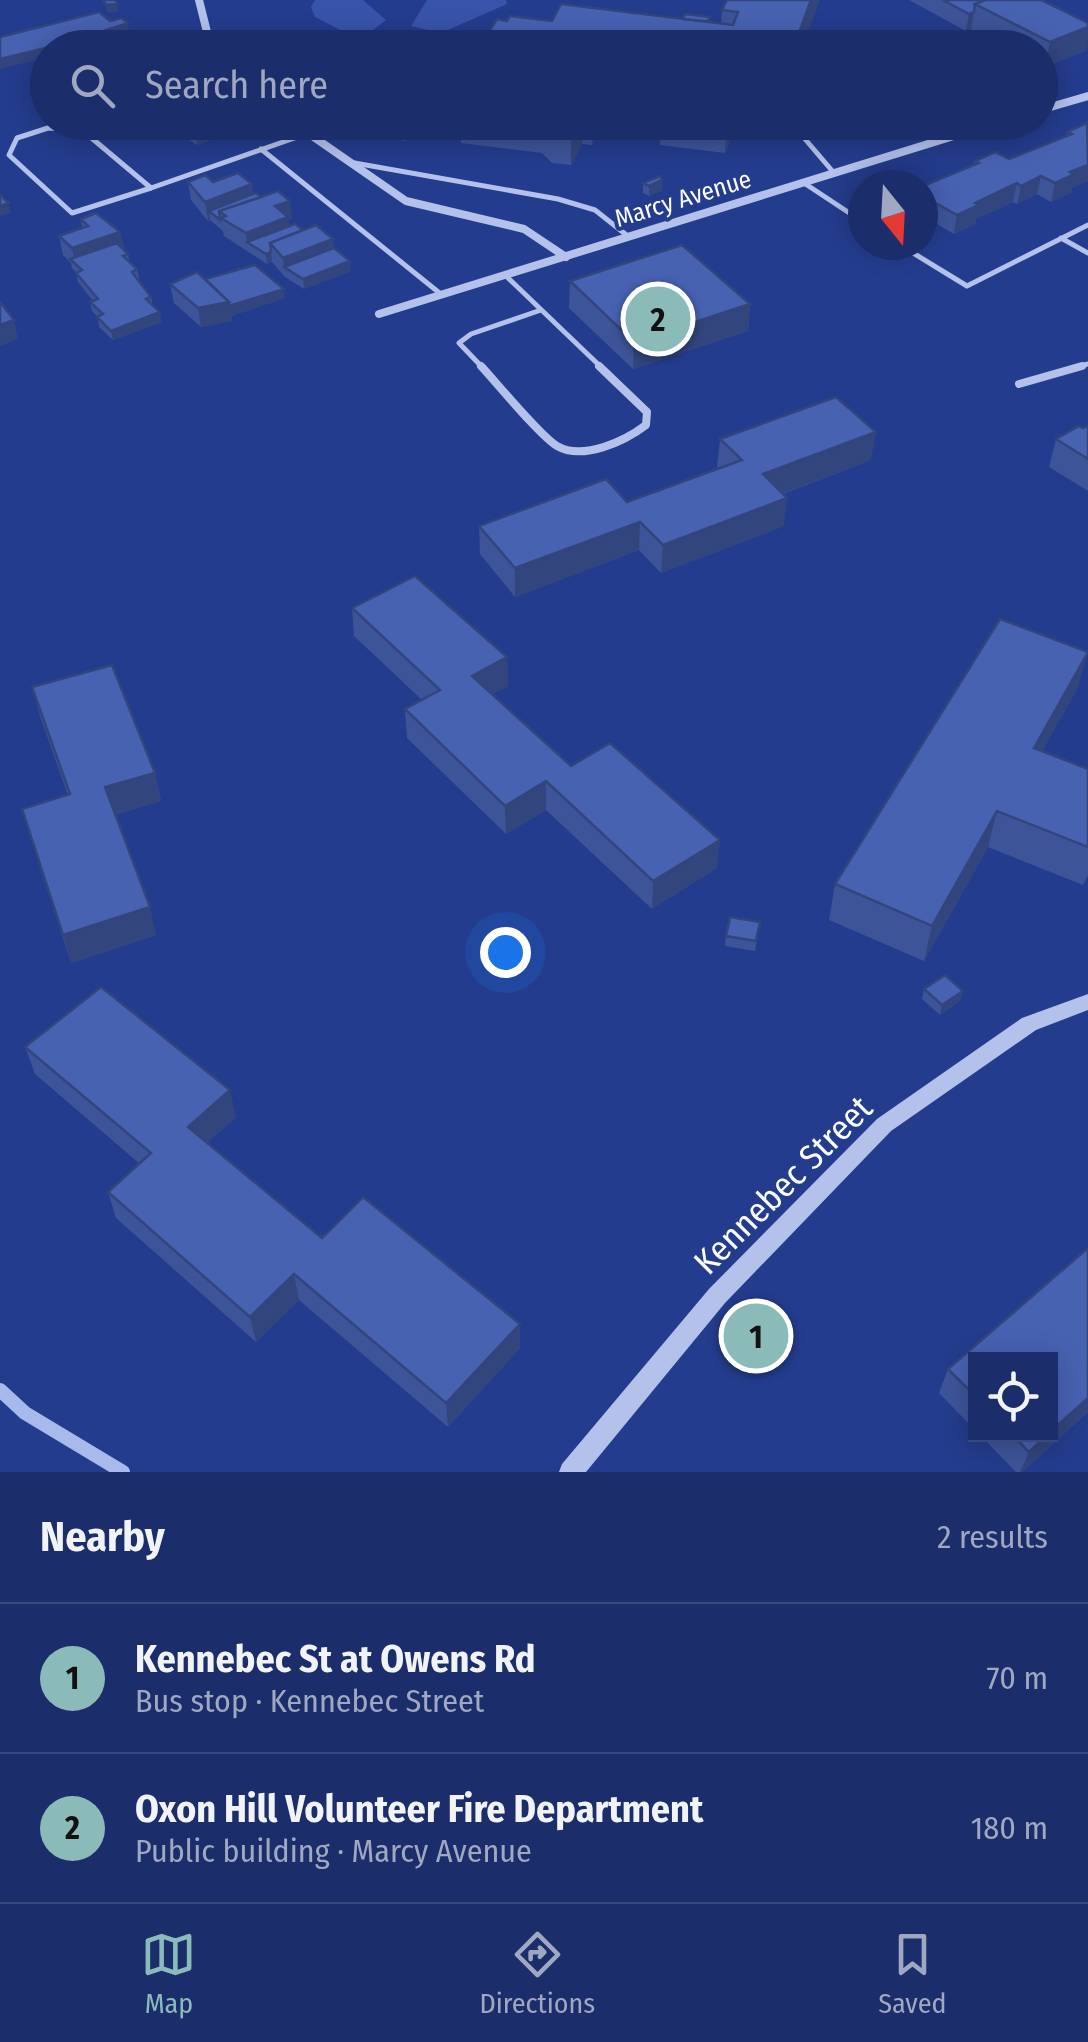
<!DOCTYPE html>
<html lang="en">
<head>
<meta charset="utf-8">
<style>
	body { margin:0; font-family:"Fira Sans Condensed",sans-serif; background:#283972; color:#f1f3f6 }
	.controls { position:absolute; right:30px; bottom:30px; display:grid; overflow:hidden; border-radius:0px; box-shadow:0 5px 25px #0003 }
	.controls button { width:90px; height:90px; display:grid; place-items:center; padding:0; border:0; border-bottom:2px solid #39497e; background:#1b2d6a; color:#f1f3f6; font:50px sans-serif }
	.compass { position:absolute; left:848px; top:170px; width:90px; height:90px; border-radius:50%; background:#1b2d6a; box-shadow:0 5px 25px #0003; rotate:162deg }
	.you { position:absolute; left:505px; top:952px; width:35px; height:35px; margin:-25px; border:8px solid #fff; border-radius:50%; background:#1a73e8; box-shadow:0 0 0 15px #1a73e833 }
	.badge { display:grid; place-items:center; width:65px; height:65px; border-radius:50%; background:#8bbbb9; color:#111; font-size:32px; font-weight:700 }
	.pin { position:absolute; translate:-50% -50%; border:5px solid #fff; box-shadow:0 2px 10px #0006 }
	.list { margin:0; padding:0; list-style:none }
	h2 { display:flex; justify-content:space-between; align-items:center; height:130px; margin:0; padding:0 40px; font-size:42px }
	h2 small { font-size:32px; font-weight:400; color:#a0a8c1 }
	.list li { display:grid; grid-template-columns:65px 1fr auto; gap:30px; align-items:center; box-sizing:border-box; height:150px; padding:0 40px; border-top:2px solid #39497e }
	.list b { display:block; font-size:38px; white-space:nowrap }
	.list p { margin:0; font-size:32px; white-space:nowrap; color:#a0a8c1 }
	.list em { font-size:32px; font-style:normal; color:#a0a8c1 }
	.icon { flex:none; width:55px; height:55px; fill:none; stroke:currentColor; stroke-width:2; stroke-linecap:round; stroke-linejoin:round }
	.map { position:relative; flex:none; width:1088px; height:1472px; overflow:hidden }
	.search { position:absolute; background:#1b2d6a; box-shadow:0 5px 25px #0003; left:30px; right:30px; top:30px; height:110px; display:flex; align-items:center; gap:25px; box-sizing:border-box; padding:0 35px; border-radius:55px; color:#a0a8c1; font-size:38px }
	.sheet { height:430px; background:#1b2d6a }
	nav { display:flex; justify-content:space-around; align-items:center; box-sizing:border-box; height:140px; border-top:2px solid #39497e; background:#1b2d6a; font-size:28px; color:#a0a8c1 }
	nav a { display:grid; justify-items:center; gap:5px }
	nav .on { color:#8bbbb9 }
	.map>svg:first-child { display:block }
</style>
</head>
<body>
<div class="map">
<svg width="1088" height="1472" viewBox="0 0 1088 1472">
	<rect width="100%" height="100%" fill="#243c8d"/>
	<g fill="#3854aa">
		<polygon points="315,0 363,0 386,20 360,40 315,17 311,7"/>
		<polygon points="427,0 506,0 507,4 441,33 411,26"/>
		<polygon points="337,123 337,122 417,123 406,141 331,131"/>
	</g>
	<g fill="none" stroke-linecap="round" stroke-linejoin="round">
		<polyline stroke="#a8b9ec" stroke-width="14" points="0,1390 25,1413 123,1472"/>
		<g stroke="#b3c1eb" stroke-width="5">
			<polyline points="811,122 805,139 834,173"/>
			<polyline points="950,122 969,131"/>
			<polygon points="48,128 82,130 151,188 72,213 9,155 17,138"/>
			<polyline points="261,149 442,295"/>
			<polyline points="349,162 558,199 595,210 629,237"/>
			<polyline points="804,183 863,222"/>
			<polyline points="151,188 306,134"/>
			<polyline points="1061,238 1088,253"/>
			<polyline points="900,245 967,286 1088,225"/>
			<polyline points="505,275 602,368"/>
			<polyline points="483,368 459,343 471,334 541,310"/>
			<polyline points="1073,368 1088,364"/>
		</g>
		<g stroke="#b3c1eb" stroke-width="8">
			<path d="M 481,366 C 496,382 541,437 557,446 C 583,461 625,441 646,425 L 647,412 L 599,366"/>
			<polyline points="1019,384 1082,366"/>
		</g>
		<g stroke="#b3c1eb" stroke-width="8">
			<polyline points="199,0 211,48"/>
			<polyline points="1040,110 1088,96"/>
			<polyline points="292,122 406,201 524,229 566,257"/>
			<polyline points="379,314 999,122"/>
		</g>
		<polygon fill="#b3c1eb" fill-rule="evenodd" points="1088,994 1088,1010 1036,1030 891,1131 725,1303 586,1472 559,1472 562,1464 709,1289 877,1119 1022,1018"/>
	</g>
	<g fill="#3e5499">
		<polygon points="727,0 802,48 485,48 485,38 507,21 683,19 710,17 710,22 721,24 722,10"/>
		<polygon points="909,0 1041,0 1088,23 1087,50 1045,67 1040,65 1040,48 1006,48 971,29 966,31"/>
		<polygon points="162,122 237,122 238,131 197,145"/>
		<polygon points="460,122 600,122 600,131 592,145 582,144 571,165 552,163 542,153 461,143"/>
		<polygon points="661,122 737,122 725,153 660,145"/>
		<polygon points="1087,123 1071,193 1051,202 1037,194 1017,204 1013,202 976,219 975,224 954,234 923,216 923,186 974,165 975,161 1009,159 1066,137 1067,132"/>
		<polygon points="662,180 662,190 649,196 643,193 643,183"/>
		<polygon points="188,182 213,182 254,193 292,219 288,220 289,226 303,230 334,248 351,271 304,289 285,277 272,262 267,264 224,236 223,231 210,220 208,221 191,200"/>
		<polygon points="81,219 120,232 124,249 128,254 130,263 137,269 139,279 138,280 151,297 153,306 162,322 113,340 99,327 98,317 92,311 90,302 93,301 78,282 76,272 72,268 71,263 63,255 59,236 82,228"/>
		<polygon points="205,279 285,298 231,316 232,321 201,327 174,303 170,284"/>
		<polygon points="570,281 750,304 748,331 633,369 569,308"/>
		<polygon points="1088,426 1088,491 1049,467 1056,439"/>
		<polygon points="720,439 871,460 783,494 784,526 661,573 639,550 515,597 480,554 479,526 627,502 719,468 717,467"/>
		<polygon points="352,608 507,657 508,686 492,694 571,766 717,868 652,909 546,810 506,834 407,738 405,709 422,700 354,636"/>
		<polygon points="32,687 155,773 161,801 115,815 156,935 71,963 22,809 68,795 40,716"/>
		<polygon points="1078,687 1042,751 1088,769 1088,875 1083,885 988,847 924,961 829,920 835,884"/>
		<polygon points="760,922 755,951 725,946 726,936"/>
		<polygon points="924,989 963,991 960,1001 940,1015 922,999"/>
		<polygon points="25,1047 236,1117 207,1143 322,1238 520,1324 520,1348 448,1427 299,1300 256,1342 116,1218 108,1192 140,1164 35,1074"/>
		<polygon points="1088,1248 1088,1412 1022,1472 1016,1472 979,1434 1050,1434 976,1360 976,1431 939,1393 948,1369"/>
	</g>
	<g fill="#32457d">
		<polygon points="811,0 820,0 802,48 797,48 799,33"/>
		<polygon points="117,3 118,12 107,13 106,5"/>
		<polygon points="974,12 971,29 966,31 969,14"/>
		<polygon points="128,23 129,32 82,48 48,48"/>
		<polygon points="1088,27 1087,50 1045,67 1050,42"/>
		<polygon points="48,48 48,57 0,69 0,59"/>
		<polygon points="234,122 237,122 238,131 197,145 196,135"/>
		<polygon points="577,122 583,122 582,144 571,165 571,132"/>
		<polygon points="592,122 600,122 600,131 592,145"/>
		<polygon points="727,122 737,122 725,153"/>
		<polygon points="1088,165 1088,181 1072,188 1071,193 1051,202 1055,183 1070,172"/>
		<polygon points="1041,176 1037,194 1017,204 1021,186"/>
		<polygon points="662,180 662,190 649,196 649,186"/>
		<polygon points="1017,183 1013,202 976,219 975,224 954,234 957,215 975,203"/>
		<polygon points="252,184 255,203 219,211 209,211 210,220 208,221 205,202"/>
		<polygon points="290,201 292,219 288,220 290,235 247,242 246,233 275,206"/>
		<polygon points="9,203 11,213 0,216 0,206"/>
		<polygon points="120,232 124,251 75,263 72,248"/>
		<polygon points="333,239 335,258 284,267 285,277 283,258"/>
		<polygon points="271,252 272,262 267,264 266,254"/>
		<polygon points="350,261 351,271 304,289 303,279"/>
		<polygon points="284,289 285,298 231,316 232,321 201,327 198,308"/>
		<polygon points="750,304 748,331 633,369 634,342"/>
		<polygon points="160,312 162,322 113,340 111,331"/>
		<polygon points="14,320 18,339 0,346 0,325"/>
		<polygon points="876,432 871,460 760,502 763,474"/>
		<polygon points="787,498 784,526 661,573 663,545"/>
		<polygon points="640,522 639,550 515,597 515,568"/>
		<polygon points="1088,652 1078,687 1024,784 1034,748"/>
		<polygon points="507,657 508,686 473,704 472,676"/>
		<polygon points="155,773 161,801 112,816 105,787"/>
		<polygon points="546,781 546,810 506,834 505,806"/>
		<polygon points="997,811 988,847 924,961 932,926"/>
		<polygon points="720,840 717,868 652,909 653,881"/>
		<polygon points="150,907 156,935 71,963 63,935"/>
		<polygon points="963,991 960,1001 940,1015 942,1005"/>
		<polygon points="230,1090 236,1117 195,1154 188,1127"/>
		<polygon points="294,1274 299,1300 256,1342 250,1317"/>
		<polygon points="520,1324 520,1348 448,1427 446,1403"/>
		<polygon points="1088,1398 1088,1412 1022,1472 1020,1472 1029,1452 1048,1434 1050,1434 1050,1432"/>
	</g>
	<g fill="#4862b2" stroke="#32457d" stroke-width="2.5">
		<polygon points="103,0 115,0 117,3 106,5"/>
		<polygon points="727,0 811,0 799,33 803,33 798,48 554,48 485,38 497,19 507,21 510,16 552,21 561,4 733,25 738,12 722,10"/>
		<polygon points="943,0 986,0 975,4 974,12 969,14"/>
		<polygon points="986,0 1041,0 1088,23 1088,27 1050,42 975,4"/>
		<polygon points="99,12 110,21 121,18 128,23 70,42 0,59 0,37"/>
		<polygon points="685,14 710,17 708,21 714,22 683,19"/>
		<polygon points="135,34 152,48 95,46"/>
		<polygon points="175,122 234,122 196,135"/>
		<polygon points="544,122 577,122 571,132 552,130"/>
		<polygon points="1087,123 1088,165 1070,172 1075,174 1055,183 1041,176 1021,186 1017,183 975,203 979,205 957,215 923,196 923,186 979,163 975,161 995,152 1009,159 1072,134 1067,132"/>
		<polygon points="238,173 252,184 205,202 188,182 205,175 213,182"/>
		<polygon points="660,176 662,180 649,186 643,183"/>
		<polygon points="278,191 290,201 275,206 288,217 246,233 221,218 226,216 219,211"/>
		<polygon points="256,193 261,197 219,211 220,220 209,211"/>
		<polygon points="0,195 9,203 0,206"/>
		<polygon points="96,213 120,232 72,248 59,236 88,226 81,219"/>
		<polygon points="295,224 303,230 270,243 271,252 266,254 247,242"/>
		<polygon points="316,225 333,239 283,258 270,243"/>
		<polygon points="117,243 128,254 123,256 137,269 132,272 151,297 146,299 160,312 111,331 97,317 103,314 90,302 98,299 76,273 82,270 70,259"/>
		<polygon points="682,245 750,304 634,342 570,281"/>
		<polygon points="334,248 350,261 303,279 284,267"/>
		<polygon points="255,265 284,289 229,306 229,302 205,279"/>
		<polygon points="197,272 229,302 198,308 170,284"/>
		<polygon points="0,302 14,320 0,325"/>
		<polygon points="836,397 876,432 763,474 787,498 663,545 640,522 515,568 479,526 606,479 627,502 742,460 720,439"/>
		<polygon points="1079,426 1083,428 1088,426 1088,459 1056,439"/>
		<polygon points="415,576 507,657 472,676 571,766 610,743 720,840 653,881 546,781 505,806 405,709 440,690 352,608"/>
		<polygon points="1000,619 1088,652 1034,748 1088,769 1088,847 997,811 932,926 835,884"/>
		<polygon points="112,665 155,773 105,787 150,907 63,935 22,809 70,794 32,687"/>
		<polygon points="730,917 760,922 756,941 726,936"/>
		<polygon points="945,975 963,991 942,1005 924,989"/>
		<polygon points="101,987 230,1090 188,1127 322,1238 363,1197 520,1324 446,1403 294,1274 250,1317 108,1192 151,1153 25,1047"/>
		<polygon points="1088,1248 1088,1398 1050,1432 1050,1360 976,1360 976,1397 948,1369"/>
		<polygon points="1012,1434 1048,1434 1029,1452"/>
	</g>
	<g text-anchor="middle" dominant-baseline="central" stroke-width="8" stroke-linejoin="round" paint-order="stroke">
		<g font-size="25" fill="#fff" stroke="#243c8d">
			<text transform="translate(683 199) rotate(-17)">Marcy Avenue</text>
		</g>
		<g font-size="35" fill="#fff" stroke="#243c8d">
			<text transform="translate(783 1185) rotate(-45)">Kennebec Street</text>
		</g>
	</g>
</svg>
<div class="controls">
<button><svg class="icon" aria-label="locate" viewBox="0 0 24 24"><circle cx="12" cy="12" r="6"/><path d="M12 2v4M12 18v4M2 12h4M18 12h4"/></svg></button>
</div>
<svg class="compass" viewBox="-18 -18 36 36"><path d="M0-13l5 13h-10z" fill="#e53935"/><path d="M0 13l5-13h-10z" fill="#a0a8c1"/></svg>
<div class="you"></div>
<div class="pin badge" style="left:756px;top:1336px">1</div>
<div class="pin badge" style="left:658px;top:319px">2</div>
<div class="search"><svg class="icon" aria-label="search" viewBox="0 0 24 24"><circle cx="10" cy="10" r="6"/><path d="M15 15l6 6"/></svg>Search here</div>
</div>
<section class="sheet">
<h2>Nearby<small>2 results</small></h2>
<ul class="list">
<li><span class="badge">1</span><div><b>Kennebec St at Owens Rd</b><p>Bus stop · Kennebec Street</p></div><em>70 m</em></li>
<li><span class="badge">2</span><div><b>Oxon Hill Volunteer Fire Department</b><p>Public building · Marcy Avenue</p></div><em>180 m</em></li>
</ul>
</section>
<nav>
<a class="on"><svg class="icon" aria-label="map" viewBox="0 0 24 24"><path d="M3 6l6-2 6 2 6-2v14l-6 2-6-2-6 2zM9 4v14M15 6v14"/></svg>Map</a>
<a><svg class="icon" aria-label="directions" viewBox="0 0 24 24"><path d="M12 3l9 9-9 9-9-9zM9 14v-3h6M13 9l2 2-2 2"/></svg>Directions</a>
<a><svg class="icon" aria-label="saved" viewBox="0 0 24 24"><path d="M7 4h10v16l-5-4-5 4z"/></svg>Saved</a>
</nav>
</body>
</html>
